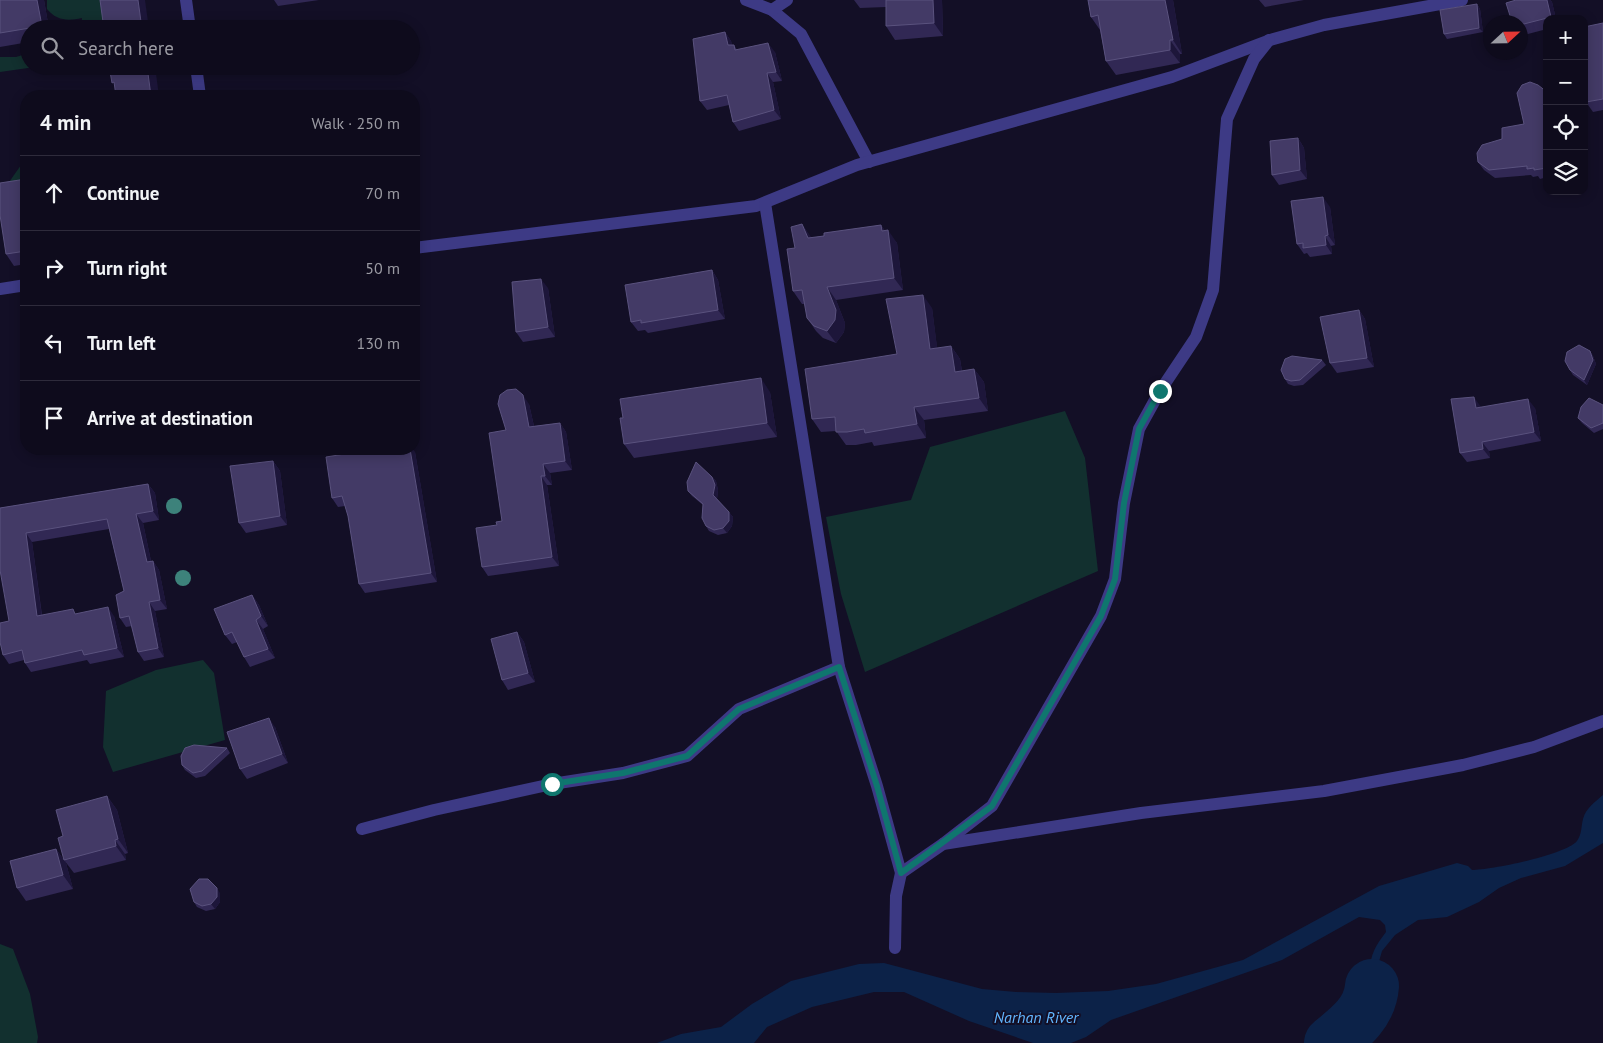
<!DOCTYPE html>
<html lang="en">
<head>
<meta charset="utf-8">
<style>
	body { margin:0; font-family:"PT Sans",sans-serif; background:#1c1929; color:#f1f3f6 }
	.controls { position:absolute; right:15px; top:15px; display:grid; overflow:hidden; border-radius:10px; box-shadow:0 2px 12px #0003 }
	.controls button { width:45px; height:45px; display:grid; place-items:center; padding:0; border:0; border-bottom:1px solid #2e2b3b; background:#0e0b1c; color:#f1f3f6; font:25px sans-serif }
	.compass { position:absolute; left:1483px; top:15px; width:45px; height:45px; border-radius:50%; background:#0e0b1c; box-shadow:0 2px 12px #0003; rotate:68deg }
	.stop { position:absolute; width:15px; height:15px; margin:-11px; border:4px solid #0f766e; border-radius:50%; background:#fff }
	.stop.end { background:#0f766e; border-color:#fff; box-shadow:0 1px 5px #0008 }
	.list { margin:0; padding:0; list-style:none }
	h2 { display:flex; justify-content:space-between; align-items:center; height:65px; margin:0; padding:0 20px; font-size:21px }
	h2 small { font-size:16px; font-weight:400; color:#9b9ba3 }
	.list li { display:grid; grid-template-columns:32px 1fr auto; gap:15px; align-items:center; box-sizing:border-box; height:75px; padding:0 20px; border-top:1px solid #2e2b3b }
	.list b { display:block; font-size:19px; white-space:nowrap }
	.list em { font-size:16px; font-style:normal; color:#9b9ba3 }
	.icon { flex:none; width:28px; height:28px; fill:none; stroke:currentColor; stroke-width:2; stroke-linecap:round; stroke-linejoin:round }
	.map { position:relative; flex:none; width:1603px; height:1043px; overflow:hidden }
	.search { position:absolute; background:#0e0b1c; box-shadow:0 2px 12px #0003; left:20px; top:20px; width:400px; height:55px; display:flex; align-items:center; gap:12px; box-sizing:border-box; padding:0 18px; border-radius:28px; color:#9b9ba3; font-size:19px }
	.panel { position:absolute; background:#0e0b1c; box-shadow:0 2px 12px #0003; left:20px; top:90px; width:400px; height:365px; border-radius:20px }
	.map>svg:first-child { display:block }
</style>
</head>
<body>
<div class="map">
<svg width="1603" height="1043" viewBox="0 0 1603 1043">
	<rect width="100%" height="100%" fill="#130f26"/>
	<g fill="#12302f">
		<path d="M 47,0 L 106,0 L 108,29 L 81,29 L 82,18 C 68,21 57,21 47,9 Z"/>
		<polygon points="29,53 29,66 35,67 0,72 0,57 16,57"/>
		<polygon points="26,158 26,189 7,185"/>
		<polygon points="1065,411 1085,458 1098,571 865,672 841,594 826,517 911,500 930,447"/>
		<polygon points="203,660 214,673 225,740 113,772 103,747 106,691 156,670"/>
		<polygon points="0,944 13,949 30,994 38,1037 37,1043 0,1043"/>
	</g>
	<path fill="#0c2248" d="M 1603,795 L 1603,843 L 1565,866 L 1521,878 L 1499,888 L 1479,902 L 1447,917 L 1418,920 L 1395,935 L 1382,951 L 1372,986 C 1367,962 1372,950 1386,932 L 1385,925 L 1380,920 L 1359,917 L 1282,960 L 1111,1020 L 1086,1037 L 1071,1043 L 1033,1043 L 969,1021 L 904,992 L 874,992 L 812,1007 L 767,1027 L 754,1043 L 657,1043 L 681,1034 L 721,1027 L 752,1004 L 791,981 L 859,964 L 884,963 L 982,989 L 1016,992 L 1056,993 L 1108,991 L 1156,984 L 1243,960 L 1379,886 L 1457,863 L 1468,866 L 1472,870 C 1491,870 1565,855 1577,841 C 1582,834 1581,827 1583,819 C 1586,808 1595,802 1603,795 Z"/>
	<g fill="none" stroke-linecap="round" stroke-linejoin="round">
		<path stroke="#0c2248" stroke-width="54" d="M 1331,1043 C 1351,1027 1370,1012 1372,986"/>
		<g stroke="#3d3a85" stroke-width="12">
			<polyline points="186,0 190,29"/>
			<polyline points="746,0 772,10 801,34 869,162"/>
			<polyline points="772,10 787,0"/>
			<polyline points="196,66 200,96"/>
		</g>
		<g stroke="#3d3a85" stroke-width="12">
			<polyline points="414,248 756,206 857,165 1172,77 1270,40 1324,25 1462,0"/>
			<polyline points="0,289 26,285"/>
			<polyline points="839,667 877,786 901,873"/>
			<polyline points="362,829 434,810 552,784 623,773 687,756 739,709 839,667 765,203"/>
			<polyline points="943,844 992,806 1101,616 1115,579 1124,503 1139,429 1160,391 1196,337 1213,290 1227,119 1254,59 1269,40"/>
			<polyline points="895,948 896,896 901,873 943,844 1141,813 1324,791 1463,765 1534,747 1603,721"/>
		</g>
	</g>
	<g fill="#3d827b">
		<circle cx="174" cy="506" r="8"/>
		<circle cx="183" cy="578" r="8"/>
	</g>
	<g fill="#312854">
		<polygon points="0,0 44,0 49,29 29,29 29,42 0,47"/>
		<polygon points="274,0 319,0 278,6"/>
		<polygon points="854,0 942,0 943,36 895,40 886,26 886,7 860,8"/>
		<polygon points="1088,0 1173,0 1182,54 1180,54 1180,63 1116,75 1106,61 1100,30 1091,17"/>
		<polygon points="1259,0 1304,0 1265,7"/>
		<polygon points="1516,0 1550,0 1552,2 1556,19 1547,19 1547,29 1520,36 1520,22"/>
		<polygon points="1477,4 1480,9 1483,32 1447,39 1444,34"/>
		<polygon points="1603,23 1603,110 1593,112 1586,102"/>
		<polygon points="725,32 731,41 732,45 734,45 737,50 775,52 782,81 773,82 781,119 739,131 733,122 729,105 707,110 700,101"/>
		<polygon points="1547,92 1547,177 1540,179 1538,176 1533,177 1531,175 1495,178 1484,170 1478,162 1524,124"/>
		<polygon points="1298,138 1304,148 1307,179 1279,185 1272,175"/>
		<polygon points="26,179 26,264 14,266 6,254"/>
		<polygon points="1330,207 1335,245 1331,246 1332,254 1310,257 1307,253 1304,254 1297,244"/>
		<polygon points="802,224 811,238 881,225 885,231 897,243 903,290 836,300 845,323 844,332 836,343 823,338 816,331 807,318 805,304 802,304 793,291 795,248"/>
		<polygon points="712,270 718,280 725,319 648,333 645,330 638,331 631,322"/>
		<polygon points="548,288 555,337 523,342 516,332"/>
		<polygon points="932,308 937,348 951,346 960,359 962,371 974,369 984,382 988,411 924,420 926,438 874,446 872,442 856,445 846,445 836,431 821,432 812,419 897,354"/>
		<polygon points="1359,310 1365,319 1374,367 1337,373 1330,363"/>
		<polygon points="1590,351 1593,356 1596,364 1587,385 1573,375 1570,370"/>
		<polygon points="1322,360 1326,365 1303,385 1294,386 1288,384 1285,379"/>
		<polygon points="770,392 777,437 634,458 624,444"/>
		<polygon points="529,404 534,426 560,423 566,432 572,470 550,473 552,485 547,485 559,566 488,576 482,567 497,525 502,521 506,430"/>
		<polygon points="1603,405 1603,429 1594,433 1582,423 1578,418"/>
		<polygon points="1481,407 1535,408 1541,441 1489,451 1490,458 1467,462 1460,453"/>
		<polygon points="415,452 437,582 365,593 359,584 348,516 345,506 338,507 332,498 351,453"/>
		<polygon points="273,461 280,471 287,525 246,533 239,523"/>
		<polygon points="712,477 716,481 718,490 717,499 733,517 732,526 727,533 718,535 709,531 706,526 703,505 692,496 688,491"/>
		<polygon points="148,484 155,493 159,520 143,523 151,561 153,561 159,570 167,609 155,611 164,657 144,661 138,652 132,626 126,627 120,618 124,591 109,529 32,542 42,615 77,614 114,616 124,657 90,664 87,660 31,672 25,663 24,660 9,664 3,655 9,621 0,508"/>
		<polygon points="252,595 259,605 268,626 263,629 275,658 250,667 244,657 237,642 232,644 225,635"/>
		<polygon points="517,632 524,642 535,682 508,690 502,680"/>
		<polygon points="275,727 288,763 247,779 240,769"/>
		<polygon points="227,748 230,753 205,776 196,778 185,770 182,765"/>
		<polygon points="107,796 117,810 128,853 125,854 126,860 74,873 64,860 63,836"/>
		<polygon points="56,849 66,863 73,889 26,901 17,888"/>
		<polygon points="220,893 220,902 215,909 206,911 197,907 194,902"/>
	</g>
	<g fill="#1d163a">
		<polygon points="37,0 44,0 49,29 44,29 42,26"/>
		<polygon points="138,0 145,0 149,29 142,29"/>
		<polygon points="933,0 942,0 943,36 934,23"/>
		<polygon points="1165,0 1173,0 1182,54 1173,40"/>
		<polygon points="1547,0 1550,0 1552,2 1556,19 1552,19 1551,17"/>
		<polygon points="1477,4 1480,9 1483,32 1479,28"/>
		<polygon points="725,32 731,41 735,54 728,45"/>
		<polygon points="1170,40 1180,54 1180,63 1170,50"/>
		<polygon points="768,43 775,52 782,81 776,72"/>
		<polygon points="147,66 155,66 159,96 151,96"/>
		<polygon points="767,73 773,82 781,119 774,110"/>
		<polygon points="1298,138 1304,148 1307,179 1300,170"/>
		<polygon points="1584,153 1586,164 1584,161"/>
		<polygon points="1323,197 1330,207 1335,245 1328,235"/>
		<polygon points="802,224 811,237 816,251 808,238"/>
		<polygon points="881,225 888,236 888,230 897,243 903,290 894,278 882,231"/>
		<polygon points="1325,236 1331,246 1332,254 1326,245"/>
		<polygon points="712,270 718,280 725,319 718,310"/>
		<polygon points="541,279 548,288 555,337 548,327"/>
		<polygon points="827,287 836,300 845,323 844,332 836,343 827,331"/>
		<polygon points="923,295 932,308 939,362 930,349"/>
		<polygon points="1359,310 1365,319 1374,367 1367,358"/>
		<polygon points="951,346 960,359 964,385 955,372"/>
		<polygon points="1590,351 1593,356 1596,364 1587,385 1584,380"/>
		<polygon points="974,369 984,382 988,411 979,398"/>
		<polygon points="761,378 770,392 777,437 767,423"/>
		<polygon points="523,395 529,404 536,436 529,427"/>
		<polygon points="1474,397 1481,407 1483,418 1476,408"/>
		<polygon points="1528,399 1535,408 1541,441 1534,432"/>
		<polygon points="914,407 924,420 926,438 917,424"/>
		<polygon points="560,423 566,432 572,470 565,461"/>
		<polygon points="1482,442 1489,451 1490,458 1483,449"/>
		<polygon points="409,449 413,449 415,452 437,582 431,573"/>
		<polygon points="273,461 280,471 287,525 280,516"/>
		<polygon points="543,464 550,473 552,485 545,476"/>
		<polygon points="541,476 547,485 559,566 552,557"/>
		<polygon points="712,477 716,481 718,490 717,500 713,495"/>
		<polygon points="148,484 155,493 159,520 153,511"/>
		<polygon points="729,512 733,517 732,526 727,533 723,528"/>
		<polygon points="136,514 143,523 153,571 147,562"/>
		<polygon points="26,533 32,542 43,625 37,616"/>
		<polygon points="153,561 159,570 167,609 160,600"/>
		<polygon points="252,595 259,605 268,626 261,616"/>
		<polygon points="149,602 155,611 164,657 158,648"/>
		<polygon points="108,607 114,616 124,657 117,648"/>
		<polygon points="256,620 263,629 275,658 268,649"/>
		<polygon points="517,632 524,642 535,682 528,673"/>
		<polygon points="269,718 275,727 288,763 282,754"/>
		<polygon points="107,796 117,810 128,853 118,839"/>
		<polygon points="115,840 125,854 126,860 116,846"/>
		<polygon points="56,849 66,863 73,889 63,875"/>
		<polygon points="217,888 220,893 220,902 215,909 211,904"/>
	</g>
	<g fill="#433a66" stroke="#5a527e">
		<polygon points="0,0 37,0 42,26 0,33"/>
		<polygon points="100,0 138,0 142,29 104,29"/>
		<polygon points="886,0 933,0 934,23 886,26"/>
		<polygon points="1088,0 1165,0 1173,40 1170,40 1170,50 1106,61 1098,15 1091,17"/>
		<polygon points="1516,0 1547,0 1551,17 1520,25 1520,22 1512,22 1506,3"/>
		<polygon points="1477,4 1479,28 1444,34 1440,10"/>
		<polygon points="1603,23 1603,99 1586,102 1584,92 1584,27"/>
		<polygon points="725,32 728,45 734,45 735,50 768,43 776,72 767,73 774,110 733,122 727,95 700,101 693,39"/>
		<polygon points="109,66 147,66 151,96 116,96 114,82 112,83"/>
		<polygon points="1530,82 1538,85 1547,92 1547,168 1534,170 1534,168 1527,169 1527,166 1489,170 1478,162 1477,153 1482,145 1502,139 1502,128 1524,124 1517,93 1522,85"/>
		<polygon points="1298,138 1300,170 1272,175 1270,141"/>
		<polygon points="26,179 26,251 6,254 0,215 0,183"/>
		<polygon points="1323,197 1328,235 1325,236 1326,245 1303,248 1303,243 1297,244 1291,201"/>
		<polygon points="802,224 808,238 824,236 824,233 881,225 882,231 888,230 894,278 827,287 836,310 835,320 827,331 814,326 807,318 802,290 793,291 787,249 795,248 791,227"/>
		<polygon points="712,270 718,310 641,323 641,320 631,322 625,285"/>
		<polygon points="541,279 548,327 516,332 512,282"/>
		<polygon points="923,295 930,349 951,346 955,372 974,369 979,398 914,407 917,424 865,433 864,429 847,432 836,432 835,417 812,419 805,369 897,354 886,299"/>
		<polygon points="1359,310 1367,358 1330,363 1320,317"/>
		<polygon points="1579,345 1590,351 1593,360 1584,380 1570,370 1565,361 1567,352"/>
		<polygon points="1292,356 1322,360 1300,380 1291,381 1285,379 1281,370 1285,359"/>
		<polygon points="761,378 767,423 624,444 620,418 623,418 620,399"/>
		<polygon points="516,389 523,395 529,427 560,423 565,461 543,464 545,476 541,476 552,557 482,567 476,528 497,525 496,522 502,521 489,433 506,430 498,404 500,395 507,390"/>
		<polygon points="1474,397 1476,408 1528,399 1534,432 1482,442 1483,449 1460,453 1451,399"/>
		<polygon points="1589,398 1603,405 1603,423 1591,428 1578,418 1581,407"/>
		<polygon points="349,449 410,449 431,573 359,584 348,516 342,496 332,498 326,457 351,453"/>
		<polygon points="273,461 280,516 239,523 230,466"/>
		<polygon points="696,462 712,477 715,485 713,495 729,512 729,521 723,528 714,530 706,526 702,518 703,504 688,491 687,482"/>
		<polygon points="148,484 153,511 136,514 147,562 153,561 160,600 149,602 158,648 138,652 129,616 120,618 116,595 124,591 107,519 26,533 37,616 73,609 75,614 108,607 117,648 84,655 82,650 25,663 22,650 3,655 0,642 0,623 9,621 0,570 0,508"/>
		<polygon points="252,595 261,616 256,620 268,649 244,657 232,632 225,635 214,609"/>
		<polygon points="517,632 528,673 502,680 491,639"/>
		<polygon points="269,718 282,754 240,769 227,732"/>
		<polygon points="194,745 227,748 202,771 193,773 182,765 181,756 185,748"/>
		<polygon points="107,796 118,839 115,840 116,846 64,860 58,838 63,836 56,810"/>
		<polygon points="56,849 63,875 17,888 10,861"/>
		<polygon points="199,879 208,879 217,888 217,897 211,904 202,906 194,902 190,889"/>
	</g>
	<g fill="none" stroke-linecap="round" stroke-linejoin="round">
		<polyline stroke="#0f766e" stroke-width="6" points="552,784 623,773 687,756 739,709 839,667 877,786 901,873 992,806 1101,616 1115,579 1124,503 1139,429 1160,391"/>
	</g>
	<g text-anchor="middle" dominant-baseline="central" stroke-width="4" stroke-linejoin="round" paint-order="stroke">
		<g font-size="16" font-style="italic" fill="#62b6ff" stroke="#130f26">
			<text x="1036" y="1017">Narhan River</text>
		</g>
	</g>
</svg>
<div class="controls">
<button>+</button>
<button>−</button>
<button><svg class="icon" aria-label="locate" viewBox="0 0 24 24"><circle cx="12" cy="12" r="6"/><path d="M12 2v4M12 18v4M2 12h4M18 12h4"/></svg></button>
<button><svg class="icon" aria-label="layers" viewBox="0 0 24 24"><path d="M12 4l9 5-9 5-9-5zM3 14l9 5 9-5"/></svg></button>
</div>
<svg class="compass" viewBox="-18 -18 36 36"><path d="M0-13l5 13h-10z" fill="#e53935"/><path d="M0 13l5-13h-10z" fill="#9b9ba3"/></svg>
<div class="stop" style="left:552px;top:784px"></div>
<div class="stop end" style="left:1160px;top:391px"></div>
<div class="search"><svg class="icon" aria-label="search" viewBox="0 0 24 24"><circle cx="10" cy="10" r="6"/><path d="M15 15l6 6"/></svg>Search here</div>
<section class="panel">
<h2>4 min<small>Walk · 250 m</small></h2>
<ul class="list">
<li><svg class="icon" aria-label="ahead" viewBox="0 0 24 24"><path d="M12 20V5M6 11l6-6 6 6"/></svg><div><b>Continue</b></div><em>70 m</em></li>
<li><svg class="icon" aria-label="right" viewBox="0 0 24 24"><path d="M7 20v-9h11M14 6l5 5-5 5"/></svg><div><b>Turn right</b></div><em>50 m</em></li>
<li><svg class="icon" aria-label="left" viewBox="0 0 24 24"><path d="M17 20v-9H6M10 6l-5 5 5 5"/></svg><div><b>Turn left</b></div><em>130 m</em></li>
<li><svg class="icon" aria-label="arrive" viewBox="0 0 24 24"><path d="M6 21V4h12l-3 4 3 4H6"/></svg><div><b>Arrive at destination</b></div></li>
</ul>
</section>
</div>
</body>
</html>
